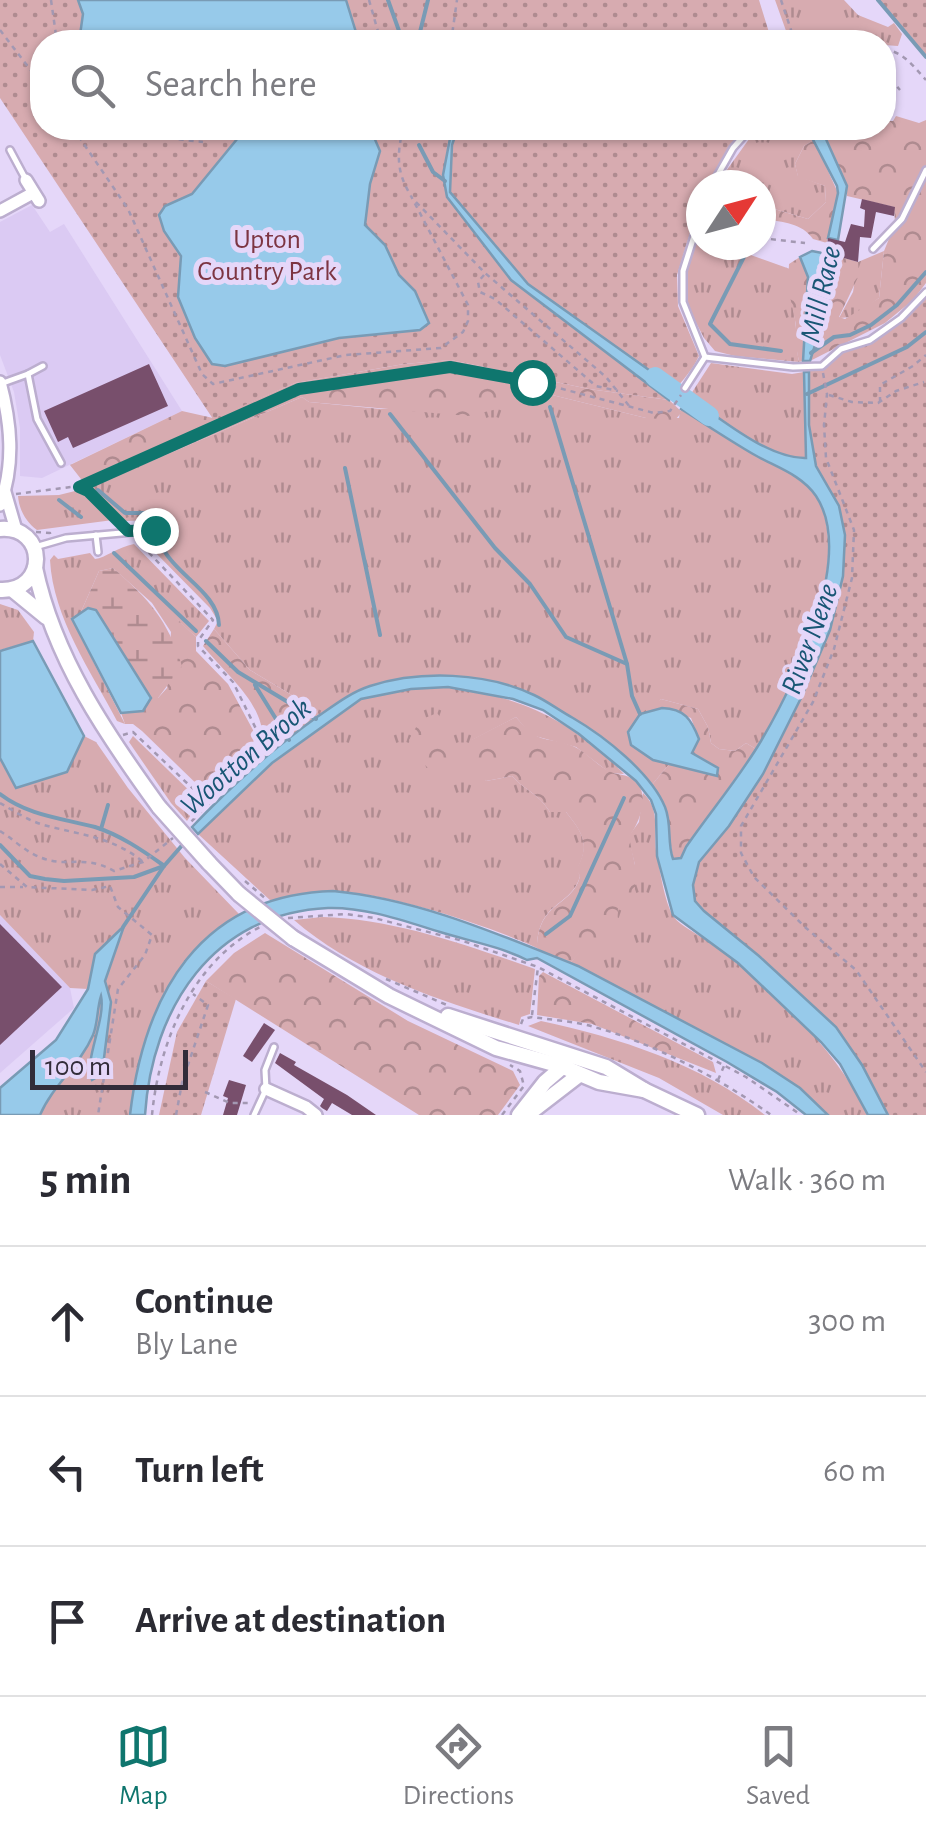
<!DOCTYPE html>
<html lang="en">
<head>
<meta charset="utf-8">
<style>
	body { margin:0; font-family:"Alegreya Sans",sans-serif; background:#f2f2f3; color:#2b2b33 }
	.compass { position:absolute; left:686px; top:170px; width:90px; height:90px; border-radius:50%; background:#fff; box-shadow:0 2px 8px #0004; rotate:54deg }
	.scale { position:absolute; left:30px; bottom:25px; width:158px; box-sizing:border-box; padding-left:10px; border:5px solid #322c39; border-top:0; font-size:28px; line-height:35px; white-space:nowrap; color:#322c39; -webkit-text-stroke:8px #e5d7f9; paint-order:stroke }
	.stop { position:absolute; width:30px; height:30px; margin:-22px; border:8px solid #0f766e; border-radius:50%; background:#fff }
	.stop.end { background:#0f766e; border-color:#fff; box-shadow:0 2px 10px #0008 }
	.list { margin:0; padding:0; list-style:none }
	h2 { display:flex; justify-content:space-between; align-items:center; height:130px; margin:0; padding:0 40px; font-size:42px }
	h2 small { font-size:32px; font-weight:400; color:#7c7c81 }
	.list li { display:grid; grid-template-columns:65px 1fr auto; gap:30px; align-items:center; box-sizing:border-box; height:150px; padding:0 40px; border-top:2px solid #e1e1e2 }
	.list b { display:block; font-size:38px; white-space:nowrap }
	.list p { margin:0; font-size:32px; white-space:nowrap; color:#7c7c81 }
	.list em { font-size:32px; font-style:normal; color:#7c7c81 }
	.icon { flex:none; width:55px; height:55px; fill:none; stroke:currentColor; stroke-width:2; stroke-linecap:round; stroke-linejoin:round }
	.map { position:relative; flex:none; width:926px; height:1115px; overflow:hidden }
	.search { position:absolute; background:#fff; box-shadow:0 2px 8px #0004; left:30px; right:30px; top:30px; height:110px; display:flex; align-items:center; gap:25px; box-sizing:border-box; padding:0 35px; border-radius:40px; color:#7c7c81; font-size:38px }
	.sheet { height:580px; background:#fff }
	nav { display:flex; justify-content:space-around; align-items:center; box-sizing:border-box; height:140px; border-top:2px solid #e1e1e2; background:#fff; font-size:28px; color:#7c7c81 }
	nav a { display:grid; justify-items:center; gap:5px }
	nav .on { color:#0f766e }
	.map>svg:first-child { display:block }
</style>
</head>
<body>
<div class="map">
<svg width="926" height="1115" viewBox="0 0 926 1115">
	<defs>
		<pattern id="grass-tufts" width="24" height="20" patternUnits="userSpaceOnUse" patternTransform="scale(2.5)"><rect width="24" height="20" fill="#d7abb0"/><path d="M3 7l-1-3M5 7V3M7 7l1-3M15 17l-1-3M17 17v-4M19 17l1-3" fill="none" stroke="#af8b90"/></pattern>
		<pattern id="forest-crowns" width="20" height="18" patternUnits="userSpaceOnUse" patternTransform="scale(2.5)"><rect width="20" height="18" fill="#d7abb0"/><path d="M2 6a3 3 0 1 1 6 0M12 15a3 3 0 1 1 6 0" fill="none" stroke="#af8b90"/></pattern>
		<pattern id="wetland-marsh" width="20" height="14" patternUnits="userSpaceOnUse" patternTransform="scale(2.5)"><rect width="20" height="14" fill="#d7abb0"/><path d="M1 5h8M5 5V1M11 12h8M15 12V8" fill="none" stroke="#af8b90"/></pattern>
		<pattern id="park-dots" width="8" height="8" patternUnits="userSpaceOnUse" patternTransform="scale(2.5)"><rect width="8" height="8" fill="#d7abb0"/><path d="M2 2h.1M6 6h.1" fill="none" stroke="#af8b90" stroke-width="1.8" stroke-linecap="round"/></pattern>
	</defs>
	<rect width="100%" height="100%" fill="#e5d7f9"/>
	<g fill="#dbcaf3">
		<polygon points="32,205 50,232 64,224 182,411 42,478 20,476 20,428 14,392 0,355 0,222"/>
		<polygon points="0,915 70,988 74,1008 0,1073"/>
	</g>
	<g fill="url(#grass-tufts)">
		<polygon points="775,0 844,0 858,15 888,27 894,23 902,34 898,46 884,45 884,42 790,42"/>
		<polygon points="757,128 807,128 814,140 804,146 795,164 798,176 825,186 826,202 808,219 771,208 761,225 761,185 716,185"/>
		<path d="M 701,231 L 701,245 L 751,245 L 748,254 L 790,269 C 789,287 792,301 795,319 C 797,333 796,347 799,362 L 735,356 L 715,351 L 704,338 L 687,305 L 686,290 L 688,266 Z"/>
		<polygon points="884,251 879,298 853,317 839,318 853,292 858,262"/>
		<path d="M 711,363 L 792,374 L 804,372 L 806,458 C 765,459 722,419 689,397 Z"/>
		<path d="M 540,392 L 646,418 L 679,418 L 681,409 C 707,425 733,443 760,458 C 773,465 790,470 801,479 C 869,533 793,692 756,749 L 746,743 L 735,751 L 719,749 L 711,743 L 708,727 L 698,709 L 661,699 L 628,732 L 631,745 L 653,760 L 671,762 L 651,786 L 616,749 L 584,725 L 533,695 L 466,677 L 362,689 L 319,716 L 317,710 L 250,670 L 214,629 L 218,621 L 210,608 L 144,541 L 159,539 L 158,520 L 124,521 L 88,488 L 302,397 L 309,402 L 381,409 L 419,409 L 523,403 Z"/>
		<path d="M 79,490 L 113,520 L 37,530 C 25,521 19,509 18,496 L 59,495 Z"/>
		<path d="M 134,544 L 209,621 L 196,637 L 160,604 L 152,603 L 113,568 L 99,571 L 80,614 L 72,620 L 125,724 L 117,721 C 91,671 53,618 50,560 L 54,555 L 58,559 L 90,553 L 95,559 C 105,558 118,547 134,544 Z"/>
		<polygon points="0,604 18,610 34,632 33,641 0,650"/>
		<path d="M 448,687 C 523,697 571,720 624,774 L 610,773 L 576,747 L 531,735 L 516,717 L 472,740 L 486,781 L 512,776 C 528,793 537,792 550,812 L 566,812 C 582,832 591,844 577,869 L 580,876 C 572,907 538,900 537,948 C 488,925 387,893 333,891 C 312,890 291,896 271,901 L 198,834 L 271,763 L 361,699 L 411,689 Z"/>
		<path d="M 84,736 L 96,742 L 128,788 L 185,858 L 239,914 C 164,972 141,1022 130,1115 L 40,1115 C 53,1085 81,1065 93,1035 C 98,1022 98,1008 100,995 C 107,1022 90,1047 89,1074 L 102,1074 L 111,1002 L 105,981 L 123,929 L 95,954 L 88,989 L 70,988 L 0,915 L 0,758 L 16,788 L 67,772 Z"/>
		<polygon points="133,736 200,801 187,821 171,803 129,742"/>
		<path d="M 643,793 C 662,810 652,834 657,857 C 661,874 664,900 673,916 C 680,927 711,941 723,951 C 781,999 834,1047 868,1115 L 828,1115 L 800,1088 L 762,1063 L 570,963 L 618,907 L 635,865 L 628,837 L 639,822 Z"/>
		<path d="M 322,917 C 395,919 466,945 535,969 L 530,1014 L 521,1017 L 519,1025 C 441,1001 356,974 294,920 Z"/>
		<path d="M 541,1021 C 620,1038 701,1064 765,1115 L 723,1115 L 659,1078 L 528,1026 Z"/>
	</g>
	<g fill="url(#forest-crowns)">
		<polygon points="896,116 919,123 926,120 926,283 913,300 885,323 810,361 831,293 837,256 858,262 859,275 839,317 845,319 879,298 884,251 895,224 894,207 847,196 847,186 824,132 838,128 884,128 884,121 893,121"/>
		<path d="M 814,140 L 838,193 L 827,243 L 813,239 C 802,223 783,222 764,219 L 771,208 L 808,219 L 826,202 L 825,186 L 798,177 L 795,164 L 804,146 Z"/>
		<polygon points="800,257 808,277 803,361 799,362 795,341 796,325 788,287 789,264"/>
		<polygon points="451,360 589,389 669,400 682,412 675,420 646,418 540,392 523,403 468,416 309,402 302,397 88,488 70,465 182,411 213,418 295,383 404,364"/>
		<path d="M 152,603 L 160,603 L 196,637 L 196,651 L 228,684 L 253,730 C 259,759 227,779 208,795 L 142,731 L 133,724 L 125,724 L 121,713 L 143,711 L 151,698 L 158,698 L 167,688 L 171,632 Z"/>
		<path d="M 214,629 L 250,670 L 317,710 L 319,716 L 260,760 C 275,710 231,681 203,646 Z"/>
		<polygon points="661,699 698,709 708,727 711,743 719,749 735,751 746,743 756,749 686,847 681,858 673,859 665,805 651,786 671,762 716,776 692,753 699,739 691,718 662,708 640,714"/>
		<path d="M 437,713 C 452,730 462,749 454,772 L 434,774 L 418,758 L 409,740 L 420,720 Z"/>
		<path d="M 516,717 C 542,748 545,734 575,747 C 587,753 596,764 607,770 C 616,776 627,773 635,781 C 651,795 639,823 629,837 L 635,865 L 635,900 L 618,907 L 617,938 L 605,943 L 591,941 L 570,963 L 558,961 L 537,948 C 538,900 573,907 580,876 L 576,869 C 591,845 582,832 566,812 L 550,812 C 537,792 528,793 512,776 L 486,781 L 475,766 L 471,740 Z"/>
		<polygon points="265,933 408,1021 513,1071 520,1085 498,1115 419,1115 206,981 234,953"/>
		<polygon points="543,972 713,1062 716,1073 592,1024 537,1015 539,976"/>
	</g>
	<path fill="url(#wetland-marsh)" d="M 113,568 C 150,600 167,619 182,666 L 158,698 L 151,698 L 96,610 L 80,614 L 99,571 Z"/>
	<g fill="url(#park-dots)">
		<path d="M 0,0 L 759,0 L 772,42 L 42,42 L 42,128 L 743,128 L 708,185 L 701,185 L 701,198 L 677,275 L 678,306 L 699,356 C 691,374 678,383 669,400 L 589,389 L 451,360 L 404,364 L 295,383 L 213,419 L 0,98 Z"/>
		<polygon points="878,0 926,0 926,57 884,6"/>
		<path d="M 926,292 L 926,1115 L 877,1115 L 843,1052 L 687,904 L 682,869 L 752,771 L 824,619 L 835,514 L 812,468 L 805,426 L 807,366 L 822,366 C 843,348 848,351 871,339 C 893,328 909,310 926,292 Z"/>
		<polygon points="206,981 236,999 201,1115 159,1115 177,1032"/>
	</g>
	<g fill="#97caea" stroke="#799bb5" stroke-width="2.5">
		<polygon points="78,0 346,0 359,42 79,42 83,14"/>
		<polygon points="242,128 370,128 380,151 370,184 365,225 385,245 399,275 415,291 429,323 420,330 339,338 225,366 212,364 195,338 178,297 181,256 164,231 159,215 165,206 192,194 242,133"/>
		<polygon points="452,128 458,128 452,145 450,192 528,284 656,375 677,384 669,400 511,280 447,197 443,175"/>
		<polygon points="807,128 821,128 847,186 838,240 828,238 838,193 837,186"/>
		<polygon points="812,251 837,256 831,293 810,361 803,361 808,277 800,257"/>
		<path d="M 804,372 L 809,372 L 809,425 L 816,466 L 839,506 L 845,535 L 843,576 L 830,630 L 801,698 L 763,774 L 729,826 L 699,862 L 693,885 L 695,901 L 704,911 L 759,956 L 836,1027 L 862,1065 L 888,1115 L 868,1115 L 840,1064 L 821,1042 L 738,963 L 673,915 L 657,856 L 656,814 L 651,800 L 636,781 L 579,734 L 543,710 L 513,699 L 448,687 L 411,689 L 361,699 L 272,763 L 198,834 L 192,827 C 231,786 271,750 317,717 C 333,706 351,692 370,686 C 420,670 486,672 534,695 C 547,701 560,711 573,718 C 604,736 651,773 665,807 C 672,824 667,843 673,859 L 681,858 L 686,847 C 710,812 739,778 761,741 C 794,685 856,556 816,496 C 801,474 775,467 753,454 C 729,440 705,424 681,409 L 689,397 C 720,418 768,459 806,458 Z"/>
		<polygon points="88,608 96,610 151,698 143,711 121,713 72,619"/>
		<polygon points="33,641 84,736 67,772 16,788 0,758 0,651"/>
		<path d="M 662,708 C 685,709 691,719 699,739 L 692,753 L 718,768 L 717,776 L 653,760 L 631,745 L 628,732 L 640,714 Z"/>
		<path d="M 333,891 C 419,899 500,935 578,966 L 762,1063 L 800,1088 L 828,1115 L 806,1115 L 777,1092 L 727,1062 L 537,958 L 527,960 C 499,946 469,941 440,932 C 404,921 366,907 328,908 C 213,913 152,1008 145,1115 L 130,1115 C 144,995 199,895 333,891 Z"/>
		<path d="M 124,926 L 105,981 L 111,1002 L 102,1074 L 92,1080 C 83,1061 106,1021 101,996 C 97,1008 98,1023 93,1035 C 80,1065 53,1085 40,1115 L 0,1115 L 0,1088 L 56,1040 L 88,989 L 95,954 Z"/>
	</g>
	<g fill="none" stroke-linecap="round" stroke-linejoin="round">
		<g stroke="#799bb5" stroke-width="4">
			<polyline points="388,0 403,42"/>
			<polyline points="878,0 926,57"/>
			<polyline points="422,42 420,32 428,0"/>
			<polyline points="419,145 433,172 445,181"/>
			<polyline points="750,245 710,324 730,344 781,351"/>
			<polyline points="811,353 834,337 850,335 871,325 897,305 926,272"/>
			<polyline points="807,394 907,347 926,332"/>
			<polyline points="550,407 627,664 632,696 640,714"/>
			<polyline points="390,414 495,548 530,584 566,637 627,664"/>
			<polyline points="345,468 380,635"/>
			<path d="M 98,490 L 125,513 L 153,513 L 167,519 L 169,538 L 165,552 C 180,577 218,594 219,625"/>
			<polyline points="59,500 81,517"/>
			<polyline points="114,553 196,631"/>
			<polyline points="206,641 238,672 316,719"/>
			<polyline points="255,685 289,740"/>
			<path d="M 0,794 C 29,816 61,818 95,827 C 120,835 142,850 163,865"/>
			<polyline points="101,829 108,805"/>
			<polyline points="0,845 30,876 45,879 64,881 134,877 164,866"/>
			<polyline points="123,927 164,866 185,842"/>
			<polyline points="546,934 570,916 624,798"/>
		</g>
		<polyline stroke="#97caea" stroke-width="20" points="655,377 709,416"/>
	</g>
	<g fill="#784f6c">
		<polygon points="862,199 895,207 894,216 876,212 871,238 860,237 858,262 826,253 828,238 845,242 851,224 864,227 865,210 860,208"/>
		<polygon points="149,364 168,406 73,448 68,437 58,442 44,411"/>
		<polygon points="0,924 62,987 0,1045"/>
		<polygon points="264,1023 275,1030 252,1062 243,1056"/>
		<polygon points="280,1053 296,1062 294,1065 347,1095 376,1115 352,1115 332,1103 327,1111 322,1108 320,1106 324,1099 275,1063"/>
		<polygon points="229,1080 246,1085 237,1115 223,1115 228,1098 223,1096"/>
	</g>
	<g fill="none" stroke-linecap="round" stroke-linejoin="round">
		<g stroke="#bcaecf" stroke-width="10">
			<g id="service">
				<polyline points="10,150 25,178"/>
				<polyline points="712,185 733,148 751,128"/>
				<polyline points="701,214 683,271 683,302 705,357"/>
				<polyline points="873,249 902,219 926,170"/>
				<polyline points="28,374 43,366"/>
				<polyline points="3,383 28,374 37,419 61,463"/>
				<polyline points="685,388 705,357 793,367 822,366 841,349 870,340 901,318 926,292"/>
				<polyline points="96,535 98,552"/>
				<polyline points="35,547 66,538 155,530"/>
				<polyline points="254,1115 266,1089 265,1070 274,1047"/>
			</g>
		</g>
		<g stroke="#bcaecf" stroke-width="16">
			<g id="minor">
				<polyline points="26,180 39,201"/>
				<polyline points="0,211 33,193"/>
				<path d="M 0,382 C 11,423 15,464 0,505"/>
				<polyline points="5,492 16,530"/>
				<polyline points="266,1089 306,1107 316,1115"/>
			</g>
		</g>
		<g stroke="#bcaecf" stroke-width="19">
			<g id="tertiary">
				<path d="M 0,529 C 47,525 49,592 0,590"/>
				<path d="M 35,568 C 54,658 106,734 159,807"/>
				<polyline points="13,590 46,617"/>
				<polyline points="209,863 239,894"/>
				<polyline points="293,938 389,996 496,1048 561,1066 599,1082 644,1090"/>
				<polyline points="448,1016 606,1067 644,1090 697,1115"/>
				<polyline points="519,1115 545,1082 566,1064"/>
				<polyline points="527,1115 579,1075"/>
			</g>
		</g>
		<g stroke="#a398b2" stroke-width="2.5" stroke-dasharray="5 5" stroke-linecap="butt">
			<polyline points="51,0 57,42"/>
			<polyline points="369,0 381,42"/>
			<polyline points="781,0 795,42"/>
			<polyline points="0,30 42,85"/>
			<polyline points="451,42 457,0"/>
			<path d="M 884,50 C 902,50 914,67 926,80"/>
			<polyline points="884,72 900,90"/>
			<polyline points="73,128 128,209 202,374 213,384 346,355 441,348 463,332 468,321 468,305 411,196"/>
			<polyline points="93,128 97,135 149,136 203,142"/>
			<path d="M 403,128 C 397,155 396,171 411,196"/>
			<polyline points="416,202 485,273 606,377 630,407"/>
			<polyline points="761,238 805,243"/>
			<polyline points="484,275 478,282 480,292 495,299 596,386 618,391"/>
			<polyline points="823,373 827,394 824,425 826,458 854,530 852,578 834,649 813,702 741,826 741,853 754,877 806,928 856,970 926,1072"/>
			<polyline points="829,395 852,402 878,403 896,391 924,382"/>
			<polyline points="880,402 880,385 913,366 926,355"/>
			<polyline points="81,488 123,525"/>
			<polyline points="16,494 87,485 299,389 400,372 450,367 532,381 654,413 670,411 681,395"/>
			<polyline points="36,532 50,533 50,536"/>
			<polyline points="135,538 213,620 198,641 198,646 233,682 259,735 257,748 241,770 190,823"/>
			<polyline points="123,735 133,732 207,802"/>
			<path d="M 0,803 C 14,811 29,821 44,825 C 80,835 114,837 143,862"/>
			<path d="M 0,831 C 13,839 27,853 42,858 C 67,868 84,854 114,871 L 143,862 L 173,838"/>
			<polyline points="0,864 27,887 92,890 110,886 118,907 152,935 145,955 118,989 98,1115"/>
			<polyline points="245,881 266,899"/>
			<polyline points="0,887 23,887"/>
			<polyline points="288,918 346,914 374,918 463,941 538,967 746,1077 801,1115"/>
			<polyline points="386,979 447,1005"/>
			<polyline points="532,1015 538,967"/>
			<path d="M 521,1024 L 523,1019 L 532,1017 C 552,1020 574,1021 594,1027 C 651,1042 723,1080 771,1115"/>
			<polyline points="718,1080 724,1066"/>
			<polyline points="205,1092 230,1103 252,1103"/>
			<path d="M 152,1115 C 159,1042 192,961 262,926"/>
			<polyline points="176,1115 182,1083 208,1005 193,994"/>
			<polyline points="502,1115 524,1086 520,1071 510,1065"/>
		</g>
		<use href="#service" stroke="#fff" stroke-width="5"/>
		<use href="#minor" stroke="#fff" stroke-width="11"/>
		<use href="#tertiary" stroke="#fff" stroke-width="14"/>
		<g stroke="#bcaecf" stroke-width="19" stroke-linecap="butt">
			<g id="tertiary-bridge">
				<polyline points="159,807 209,863"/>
				<polyline points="239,894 293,938"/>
			</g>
		</g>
		<use href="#tertiary-bridge" stroke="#fff" stroke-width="14"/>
	</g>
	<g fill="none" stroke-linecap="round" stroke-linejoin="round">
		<polyline stroke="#0f766e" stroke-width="12" points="155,530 128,531 88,491 79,487 299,389 450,367 532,382"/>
	</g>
	<g text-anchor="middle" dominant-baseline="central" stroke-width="10" stroke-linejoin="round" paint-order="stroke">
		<g font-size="28" fill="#7d3542" stroke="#e5d7f9">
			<text x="267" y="240">Upton<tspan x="267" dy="32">Country Park</tspan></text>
		</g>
		<g font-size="30" font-style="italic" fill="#195675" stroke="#e5d7f9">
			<text transform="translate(821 294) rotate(-77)">Mill Race</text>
			<text transform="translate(810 639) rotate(-70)">River Nene</text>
			<text transform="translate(246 757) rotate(-41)">Wootton Brook</text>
		</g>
	</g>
</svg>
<svg class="compass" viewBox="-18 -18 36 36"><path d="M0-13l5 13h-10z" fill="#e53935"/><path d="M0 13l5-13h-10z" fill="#7c7c81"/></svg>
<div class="scale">100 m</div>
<div class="stop" style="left:532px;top:382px"></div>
<div class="stop end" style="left:155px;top:530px"></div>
<div class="search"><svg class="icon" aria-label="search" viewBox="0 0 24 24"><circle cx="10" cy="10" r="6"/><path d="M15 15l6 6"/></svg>Search here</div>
</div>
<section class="sheet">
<h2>5 min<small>Walk · 360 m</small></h2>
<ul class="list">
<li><svg class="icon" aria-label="ahead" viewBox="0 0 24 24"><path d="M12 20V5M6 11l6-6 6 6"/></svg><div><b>Continue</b><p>Bly Lane</p></div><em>300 m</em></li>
<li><svg class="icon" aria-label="left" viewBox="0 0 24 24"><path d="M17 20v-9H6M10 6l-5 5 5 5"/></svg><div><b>Turn left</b></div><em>60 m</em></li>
<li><svg class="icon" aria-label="arrive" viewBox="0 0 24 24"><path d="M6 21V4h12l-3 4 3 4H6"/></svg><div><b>Arrive at destination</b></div></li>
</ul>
</section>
<nav>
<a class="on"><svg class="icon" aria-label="map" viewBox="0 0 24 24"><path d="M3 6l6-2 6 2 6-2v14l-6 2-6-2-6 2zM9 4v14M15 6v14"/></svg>Map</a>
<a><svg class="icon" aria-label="directions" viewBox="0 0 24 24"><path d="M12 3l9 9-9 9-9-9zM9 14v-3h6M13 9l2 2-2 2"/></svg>Directions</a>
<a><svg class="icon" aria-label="saved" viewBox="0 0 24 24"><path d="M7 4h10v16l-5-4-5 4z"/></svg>Saved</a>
</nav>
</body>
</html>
